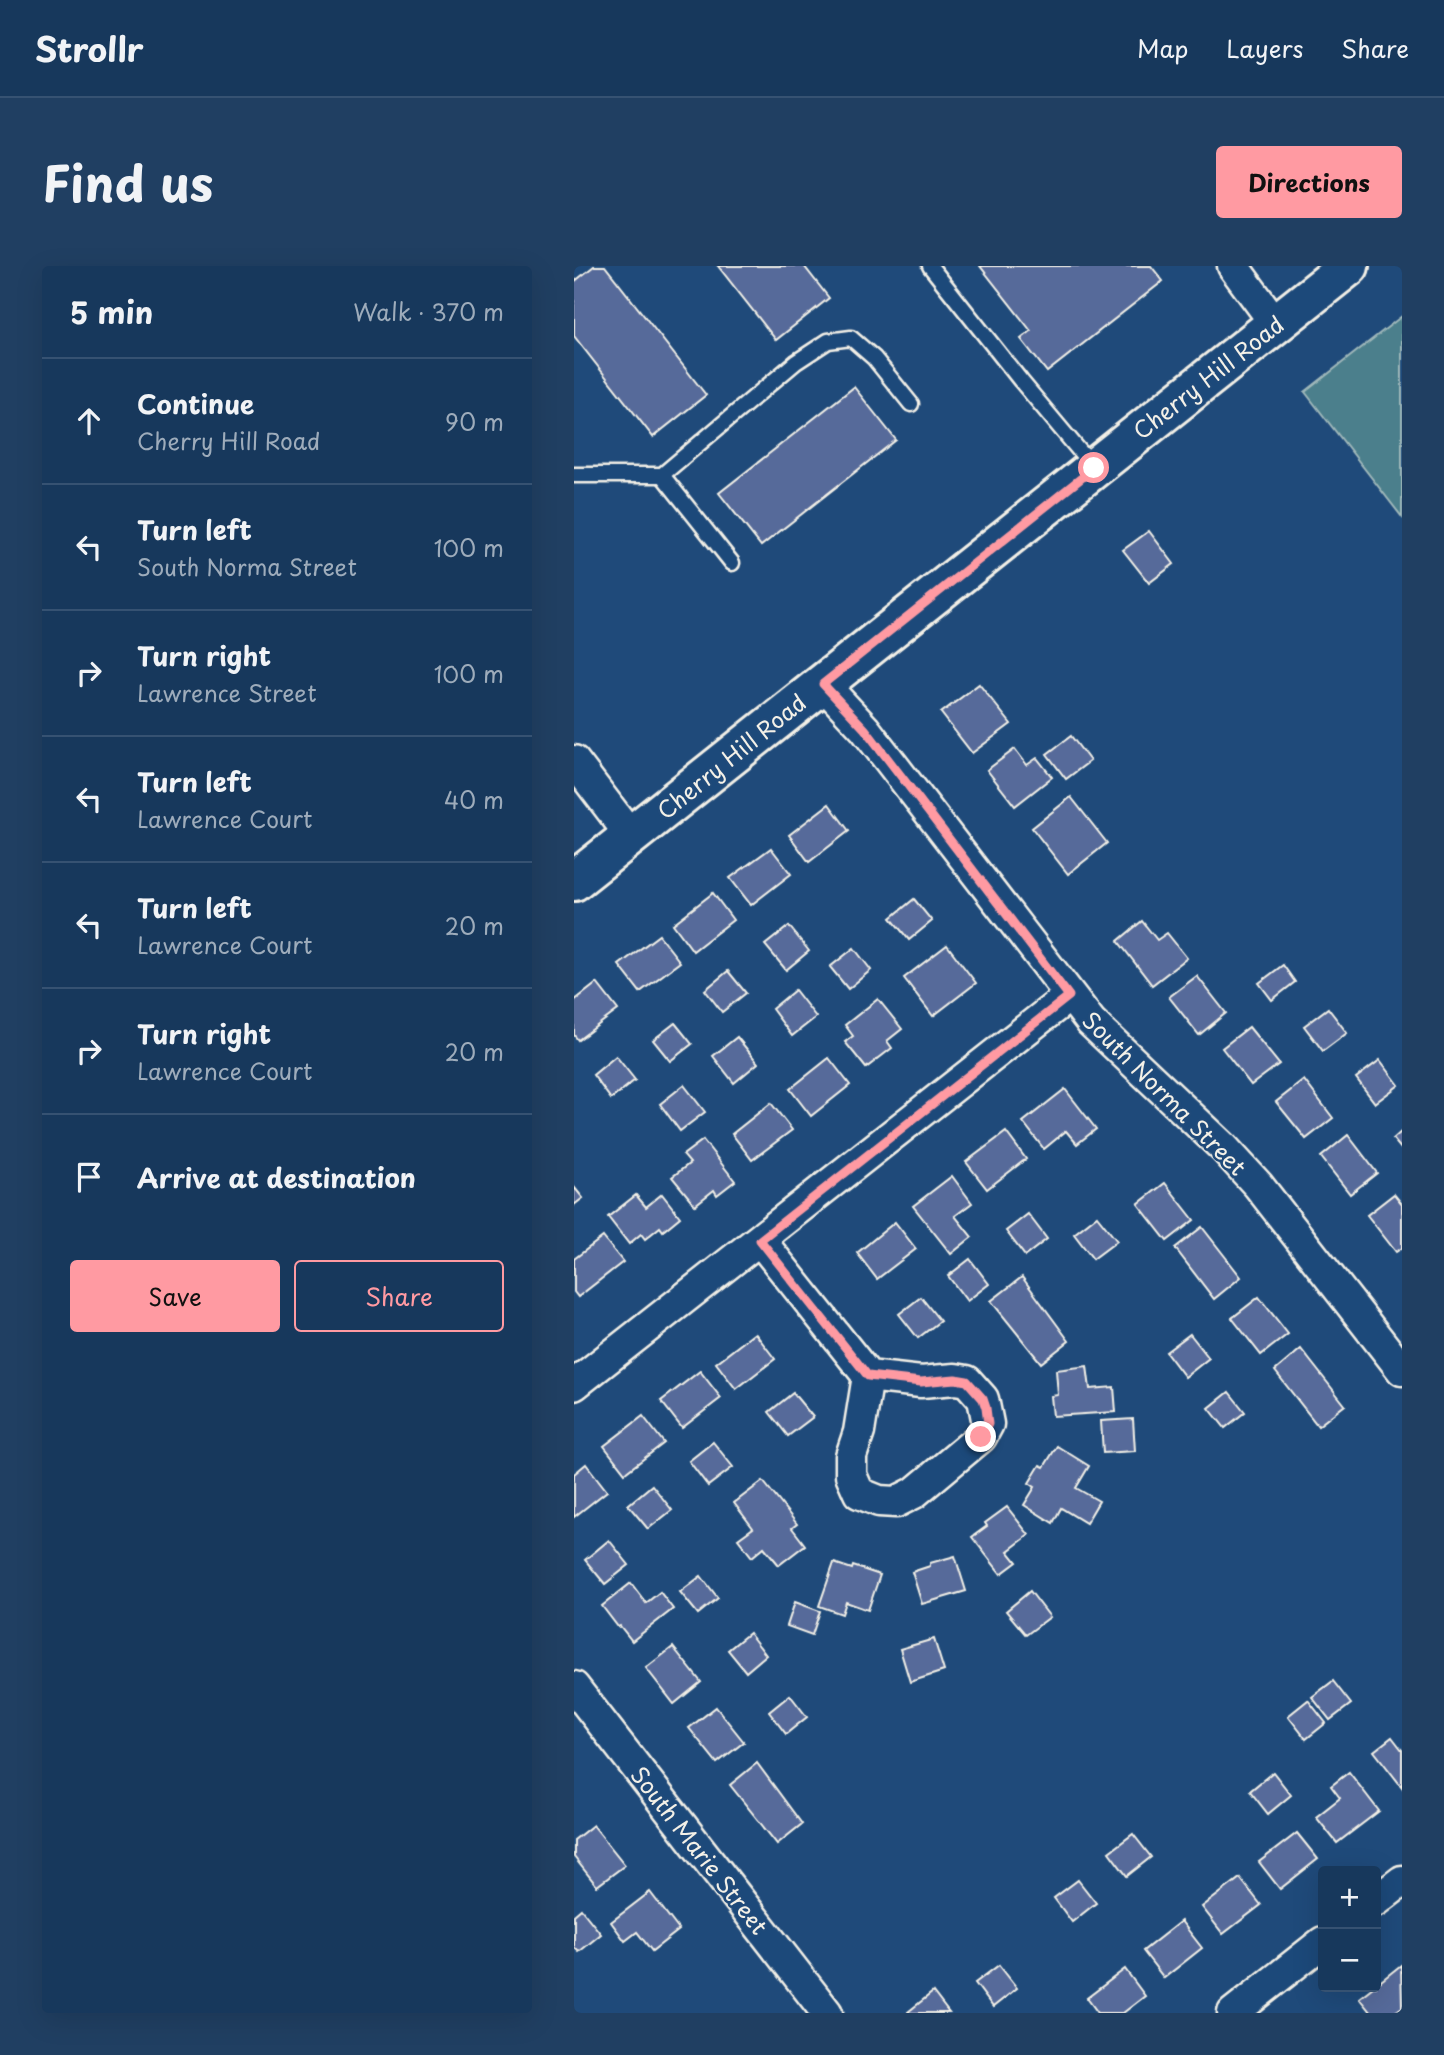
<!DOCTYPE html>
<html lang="en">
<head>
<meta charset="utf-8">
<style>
	body { margin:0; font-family:"Playpen Sans",sans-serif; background:#203f62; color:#f1f3f6 }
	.controls { position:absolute; right:21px; bottom:21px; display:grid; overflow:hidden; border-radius:7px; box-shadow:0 7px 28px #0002 }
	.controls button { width:63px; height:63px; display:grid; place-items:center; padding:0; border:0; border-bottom:2px solid #365272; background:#17385c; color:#f1f3f6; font:35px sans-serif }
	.stop { position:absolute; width:21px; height:21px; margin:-16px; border:5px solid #ff9aa2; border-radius:50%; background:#fff }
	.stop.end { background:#ff9aa2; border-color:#fff; box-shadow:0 2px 7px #0008 }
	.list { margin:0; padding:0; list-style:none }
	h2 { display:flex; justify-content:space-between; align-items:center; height:91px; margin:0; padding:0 28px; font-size:30px }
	h2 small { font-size:23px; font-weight:400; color:#9eacbb }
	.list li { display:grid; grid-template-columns:46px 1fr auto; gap:21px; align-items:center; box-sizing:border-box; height:126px; padding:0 28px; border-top:2px solid #365272 }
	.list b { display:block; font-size:26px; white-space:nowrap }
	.list p { margin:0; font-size:23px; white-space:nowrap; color:#9eacbb }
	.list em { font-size:23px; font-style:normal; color:#9eacbb }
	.actions { display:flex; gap:14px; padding:21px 28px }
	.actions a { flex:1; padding:16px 0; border:2px solid #ff9aa2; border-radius:7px; text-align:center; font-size:24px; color:#ff9aa2 }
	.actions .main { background:#ff9aa2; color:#111 }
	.icon { flex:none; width:38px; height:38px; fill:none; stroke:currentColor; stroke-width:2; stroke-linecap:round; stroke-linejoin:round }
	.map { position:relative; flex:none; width:828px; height:1747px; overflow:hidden; border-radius:7px }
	header { display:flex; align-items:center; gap:42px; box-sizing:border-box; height:98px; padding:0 35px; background:#17385c; border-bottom:2px solid #365272 }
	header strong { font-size:33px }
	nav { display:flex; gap:38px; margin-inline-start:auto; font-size:24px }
	.intro { display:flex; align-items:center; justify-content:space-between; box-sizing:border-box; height:168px; padding:0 42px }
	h1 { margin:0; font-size:49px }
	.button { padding:18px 32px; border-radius:7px; background:#ff9aa2; color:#111; font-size:24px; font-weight:700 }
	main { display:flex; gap:42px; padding:0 42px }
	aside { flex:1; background:#17385c; border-radius:7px; box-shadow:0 7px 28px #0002 }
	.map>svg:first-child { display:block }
</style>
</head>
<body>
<header>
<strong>Strollr</strong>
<nav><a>Map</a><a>Layers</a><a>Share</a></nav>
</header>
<div class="intro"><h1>Find us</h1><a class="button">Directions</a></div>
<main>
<aside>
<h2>5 min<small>Walk · 370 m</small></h2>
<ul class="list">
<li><svg class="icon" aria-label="ahead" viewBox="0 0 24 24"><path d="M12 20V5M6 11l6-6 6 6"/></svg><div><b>Continue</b><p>Cherry Hill Road</p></div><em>90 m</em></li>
<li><svg class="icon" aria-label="left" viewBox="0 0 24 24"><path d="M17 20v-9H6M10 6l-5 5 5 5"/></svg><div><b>Turn left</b><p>South Norma Street</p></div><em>100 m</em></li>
<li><svg class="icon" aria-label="right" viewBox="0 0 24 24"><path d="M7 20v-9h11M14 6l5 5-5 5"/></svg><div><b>Turn right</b><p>Lawrence Street</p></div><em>100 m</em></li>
<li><svg class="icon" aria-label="left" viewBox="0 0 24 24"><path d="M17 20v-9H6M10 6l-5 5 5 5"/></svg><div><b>Turn left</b><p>Lawrence Court</p></div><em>40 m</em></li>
<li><svg class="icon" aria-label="left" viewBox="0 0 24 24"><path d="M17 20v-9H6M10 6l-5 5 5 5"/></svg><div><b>Turn left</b><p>Lawrence Court</p></div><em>20 m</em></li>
<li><svg class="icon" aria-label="right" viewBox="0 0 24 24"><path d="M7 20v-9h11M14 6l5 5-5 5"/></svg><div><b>Turn right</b><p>Lawrence Court</p></div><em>20 m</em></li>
<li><svg class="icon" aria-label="arrive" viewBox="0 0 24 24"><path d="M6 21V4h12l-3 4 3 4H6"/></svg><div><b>Arrive at destination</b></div></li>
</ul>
<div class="actions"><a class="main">Save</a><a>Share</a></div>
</aside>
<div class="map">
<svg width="828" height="1747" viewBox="0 0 828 1747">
	<rect width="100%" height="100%" fill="#1f4a7a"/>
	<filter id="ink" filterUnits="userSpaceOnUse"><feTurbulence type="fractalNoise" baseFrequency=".0143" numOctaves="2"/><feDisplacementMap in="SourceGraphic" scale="14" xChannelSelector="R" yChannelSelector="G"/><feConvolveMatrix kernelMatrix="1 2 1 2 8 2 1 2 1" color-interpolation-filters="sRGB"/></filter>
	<g filter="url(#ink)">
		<polygon fill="#4b7f8c" stroke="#a0b8ba" stroke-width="2" points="828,50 828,251 731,126"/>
		<g fill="#576b9a" stroke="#f4f1e8" stroke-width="2">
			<polygon points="20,0 31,0 132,129 79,171 0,70 0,16"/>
			<polygon points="144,0 230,0 255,32 202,74"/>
			<polygon points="406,0 577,0 589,15 473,106 447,73 457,65"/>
			<polygon points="280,121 322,174 187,280 145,227"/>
			<polygon points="575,265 600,298 575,317 549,284"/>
			<polygon points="405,418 437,458 398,487 367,447"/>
			<polygon points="497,470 516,495 492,513 473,488"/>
			<polygon points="441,483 453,499 463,492 478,511 441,540 413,504"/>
			<polygon points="497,531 533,577 494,608 458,562"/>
			<polygon points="255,538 275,565 235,596 215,569"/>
			<polygon points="197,582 217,608 177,639 156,612"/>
			<polygon points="139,627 159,654 119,685 99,658"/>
			<polygon points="340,633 358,655 335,674 317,652"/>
			<polygon points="568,655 583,674 593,667 613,692 578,719 544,675"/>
			<polygon points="215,660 235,685 212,704 191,679"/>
			<polygon points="85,669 106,696 66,726 45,699"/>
			<polygon points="373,679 402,717 359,750 330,712"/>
			<polygon points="280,682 297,704 274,723 256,701"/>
			<polygon points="709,699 721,716 698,734 685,717"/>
			<polygon points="154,705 172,727 148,746 131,724"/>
			<polygon points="623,710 652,747 625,769 595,731"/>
			<polygon points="23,717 44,744 4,774 0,769 0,735"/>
			<polygon points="221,724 242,751 218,770 198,743"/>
			<polygon points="304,733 328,763 313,775 318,782 292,802 271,776 279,770 271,759"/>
			<polygon points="754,742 773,767 749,785 730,760"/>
			<polygon points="101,757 118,778 96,795 79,774"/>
			<polygon points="675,761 705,798 677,819 648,782"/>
			<polygon points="163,771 184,797 160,817 139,790"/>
			<polygon points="42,790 61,814 37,833 19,809"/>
			<polygon points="255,792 276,819 237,850 216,823"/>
			<polygon points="806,794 825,819 801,837 782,812"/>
			<polygon points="730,814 759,852 732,873 702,836"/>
			<polygon points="110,819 131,846 106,865 86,838"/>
			<polygon points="491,823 522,863 503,878 492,865 470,883 449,856"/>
			<polygon points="197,837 218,864 178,894 158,868"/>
			<polygon points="828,865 828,884 819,873"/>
			<polygon points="432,866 452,893 413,923 392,896"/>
			<polygon points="774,869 803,907 776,928 747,891"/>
			<polygon points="129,874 161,915 143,929 140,924 121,939 98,911 116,897 109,889"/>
			<polygon points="378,910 398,937 381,950 398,971 377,988 339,940"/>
			<polygon points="591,917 620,954 593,975 564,938"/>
			<polygon points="0,921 9,932 0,939"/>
			<polygon points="88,928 106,951 89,965 86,961 71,973 67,968 55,978 34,951 62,929 72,941"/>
			<polygon points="820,928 828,938 828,982 822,986 793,949"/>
			<polygon points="454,948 473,973 451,990 432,965"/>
			<polygon points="523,950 543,975 519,993 500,968"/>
			<polygon points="321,956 342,983 303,1013 283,987"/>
			<polygon points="628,961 667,1011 640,1033 601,982"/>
			<polygon points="29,971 49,996 4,1031 0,1026 0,993"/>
			<polygon points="396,993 415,1018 393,1035 374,1010"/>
			<polygon points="448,1011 495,1075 467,1097 417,1035"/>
			<polygon points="347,1031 366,1055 344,1072 325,1048"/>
			<polygon points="685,1031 714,1068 687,1089 658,1052"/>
			<polygon points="181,1067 201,1093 162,1123 142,1097"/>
			<polygon points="616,1068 635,1092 611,1111 592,1086"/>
			<polygon points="727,1083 771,1139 744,1160 701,1105"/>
			<polygon points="513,1100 516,1123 540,1121 542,1146 479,1150 477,1130 484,1129 482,1104"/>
			<polygon points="126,1105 147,1132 108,1162 87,1135"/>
			<polygon points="655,1126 671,1146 651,1162 635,1142"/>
			<polygon points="219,1127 239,1151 214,1170 195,1146"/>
			<polygon points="69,1150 90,1177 51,1207 30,1180"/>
			<polygon points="559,1153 561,1185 529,1187 527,1155"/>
			<polygon points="139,1176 159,1201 134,1220 115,1195"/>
			<polygon points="483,1180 515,1200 502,1222 525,1235 512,1257 487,1242 479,1257 450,1239 461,1221 455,1217 466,1199 470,1201"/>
			<polygon points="12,1198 33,1225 0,1251 0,1208"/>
			<polygon points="189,1215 223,1258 218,1262 231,1279 205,1299 190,1281 178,1291 164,1273 179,1262 160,1237"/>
			<polygon points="78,1219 98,1244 74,1263 54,1239"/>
			<polygon points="433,1241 455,1269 434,1285 443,1296 427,1308 398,1271 413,1260 411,1257"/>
			<polygon points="35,1274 55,1299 31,1318 11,1294"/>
			<polygon points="381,1290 392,1325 348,1338 338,1306 356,1300 356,1297"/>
			<polygon points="260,1297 278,1303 279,1300 306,1309 294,1344 272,1336 268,1348 245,1340"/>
			<polygon points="127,1310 144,1332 124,1348 106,1326"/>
			<polygon points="57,1317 72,1337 86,1326 99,1343 58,1375 46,1360 44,1361 28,1340"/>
			<polygon points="456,1325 476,1351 452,1369 432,1345"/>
			<polygon points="221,1336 246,1345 238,1369 213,1360"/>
			<polygon points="175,1367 192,1389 172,1406 154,1384"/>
			<polygon points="360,1373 370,1405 336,1416 326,1383"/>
			<polygon points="99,1381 127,1416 100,1438 72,1402"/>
			<polygon points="759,1415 777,1438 756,1454 738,1431"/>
			<polygon points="216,1429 233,1451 212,1468 195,1446"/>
			<polygon points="734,1434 752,1457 732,1473 714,1450"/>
			<polygon points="142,1441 170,1476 143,1497 115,1462"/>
			<polygon points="818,1471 828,1484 828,1521 800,1485"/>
			<polygon points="183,1497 228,1558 203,1578 156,1519"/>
			<polygon points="699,1506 717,1529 694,1548 676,1525"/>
			<polygon points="775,1506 805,1545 763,1577 742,1551 766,1532 757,1520"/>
			<polygon points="19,1559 51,1599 23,1620 0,1591 0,1574"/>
			<polygon points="723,1567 744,1593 706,1623 685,1596"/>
			<polygon points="559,1568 577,1591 553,1610 535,1586"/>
			<polygon points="666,1612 687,1639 649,1668 628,1641"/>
			<polygon points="504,1614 522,1637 498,1656 480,1632"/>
			<polygon points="76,1626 105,1664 78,1685 63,1666 51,1675 37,1656"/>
			<polygon points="7,1643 27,1668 5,1686 0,1681 0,1649"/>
			<polygon points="607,1655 628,1682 590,1712 569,1685"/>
			<polygon points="425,1699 443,1722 419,1741 401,1717"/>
			<polygon points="827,1699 828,1741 820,1747 797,1747 785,1732 799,1721 802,1721 802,1719"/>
			<polygon points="551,1703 571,1730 549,1747 524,1747 513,1732"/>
			<polygon points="359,1726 375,1747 334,1747 334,1746"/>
		</g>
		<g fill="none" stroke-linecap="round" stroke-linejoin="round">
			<g stroke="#f4f1e8" stroke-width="19">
				<g id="service">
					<polyline points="356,0 447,115 519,201"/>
					<polyline points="0,209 88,209 222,96 254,75 277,72 300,92 337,138"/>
					<polyline points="88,209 158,297"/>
				</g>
			</g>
			<g stroke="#f4f1e8" stroke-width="35">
				<g id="minor">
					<polyline points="659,0 701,57"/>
					<polyline points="249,418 291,463 517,756 650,882 684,919 828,1104"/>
					<polyline points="0,495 57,570"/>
					<polyline points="186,974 294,1110 347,1116 381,1113 393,1115 409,1133 414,1158 407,1171 340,1227 322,1236 305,1235 285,1227 277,1209 277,1190 285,1166 294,1110"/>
					<polyline points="0,1119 495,730"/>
					<polyline points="0,1421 253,1747"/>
					<polyline points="802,1635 828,1615"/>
					<polyline points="659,1747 749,1676"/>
				</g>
			</g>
			<g stroke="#f4f1e8" stroke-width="44">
				<polyline id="secondary" points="0,615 775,0"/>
			</g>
			<use href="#service" stroke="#1f4a7a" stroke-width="14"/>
			<use href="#minor" stroke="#1f4a7a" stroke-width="30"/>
			<use href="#secondary" stroke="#1f4a7a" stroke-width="38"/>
		</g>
	</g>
	<g fill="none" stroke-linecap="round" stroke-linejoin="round" filter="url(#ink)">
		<polyline stroke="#ff9aa2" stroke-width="9" points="407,1171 414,1158 412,1142 409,1133 393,1115 381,1113 347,1116 294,1110 186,974 495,730 291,463 249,418 520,202"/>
	</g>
	<g text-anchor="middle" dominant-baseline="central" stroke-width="5" stroke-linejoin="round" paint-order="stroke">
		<g font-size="23" fill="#f4f1e8" stroke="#1f4a7a">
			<text transform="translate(634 111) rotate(-38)">Cherry Hill Road</text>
			<text transform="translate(157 490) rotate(-39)">Cherry Hill Road</text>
			<text transform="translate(591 827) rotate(45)">South Norma Street</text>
			<text transform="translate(126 1584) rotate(52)">South Marie Street</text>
		</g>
	</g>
</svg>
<div class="controls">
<button>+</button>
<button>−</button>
</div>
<div class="stop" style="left:520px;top:202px"></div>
<div class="stop end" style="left:407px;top:1171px"></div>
</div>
</main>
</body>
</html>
